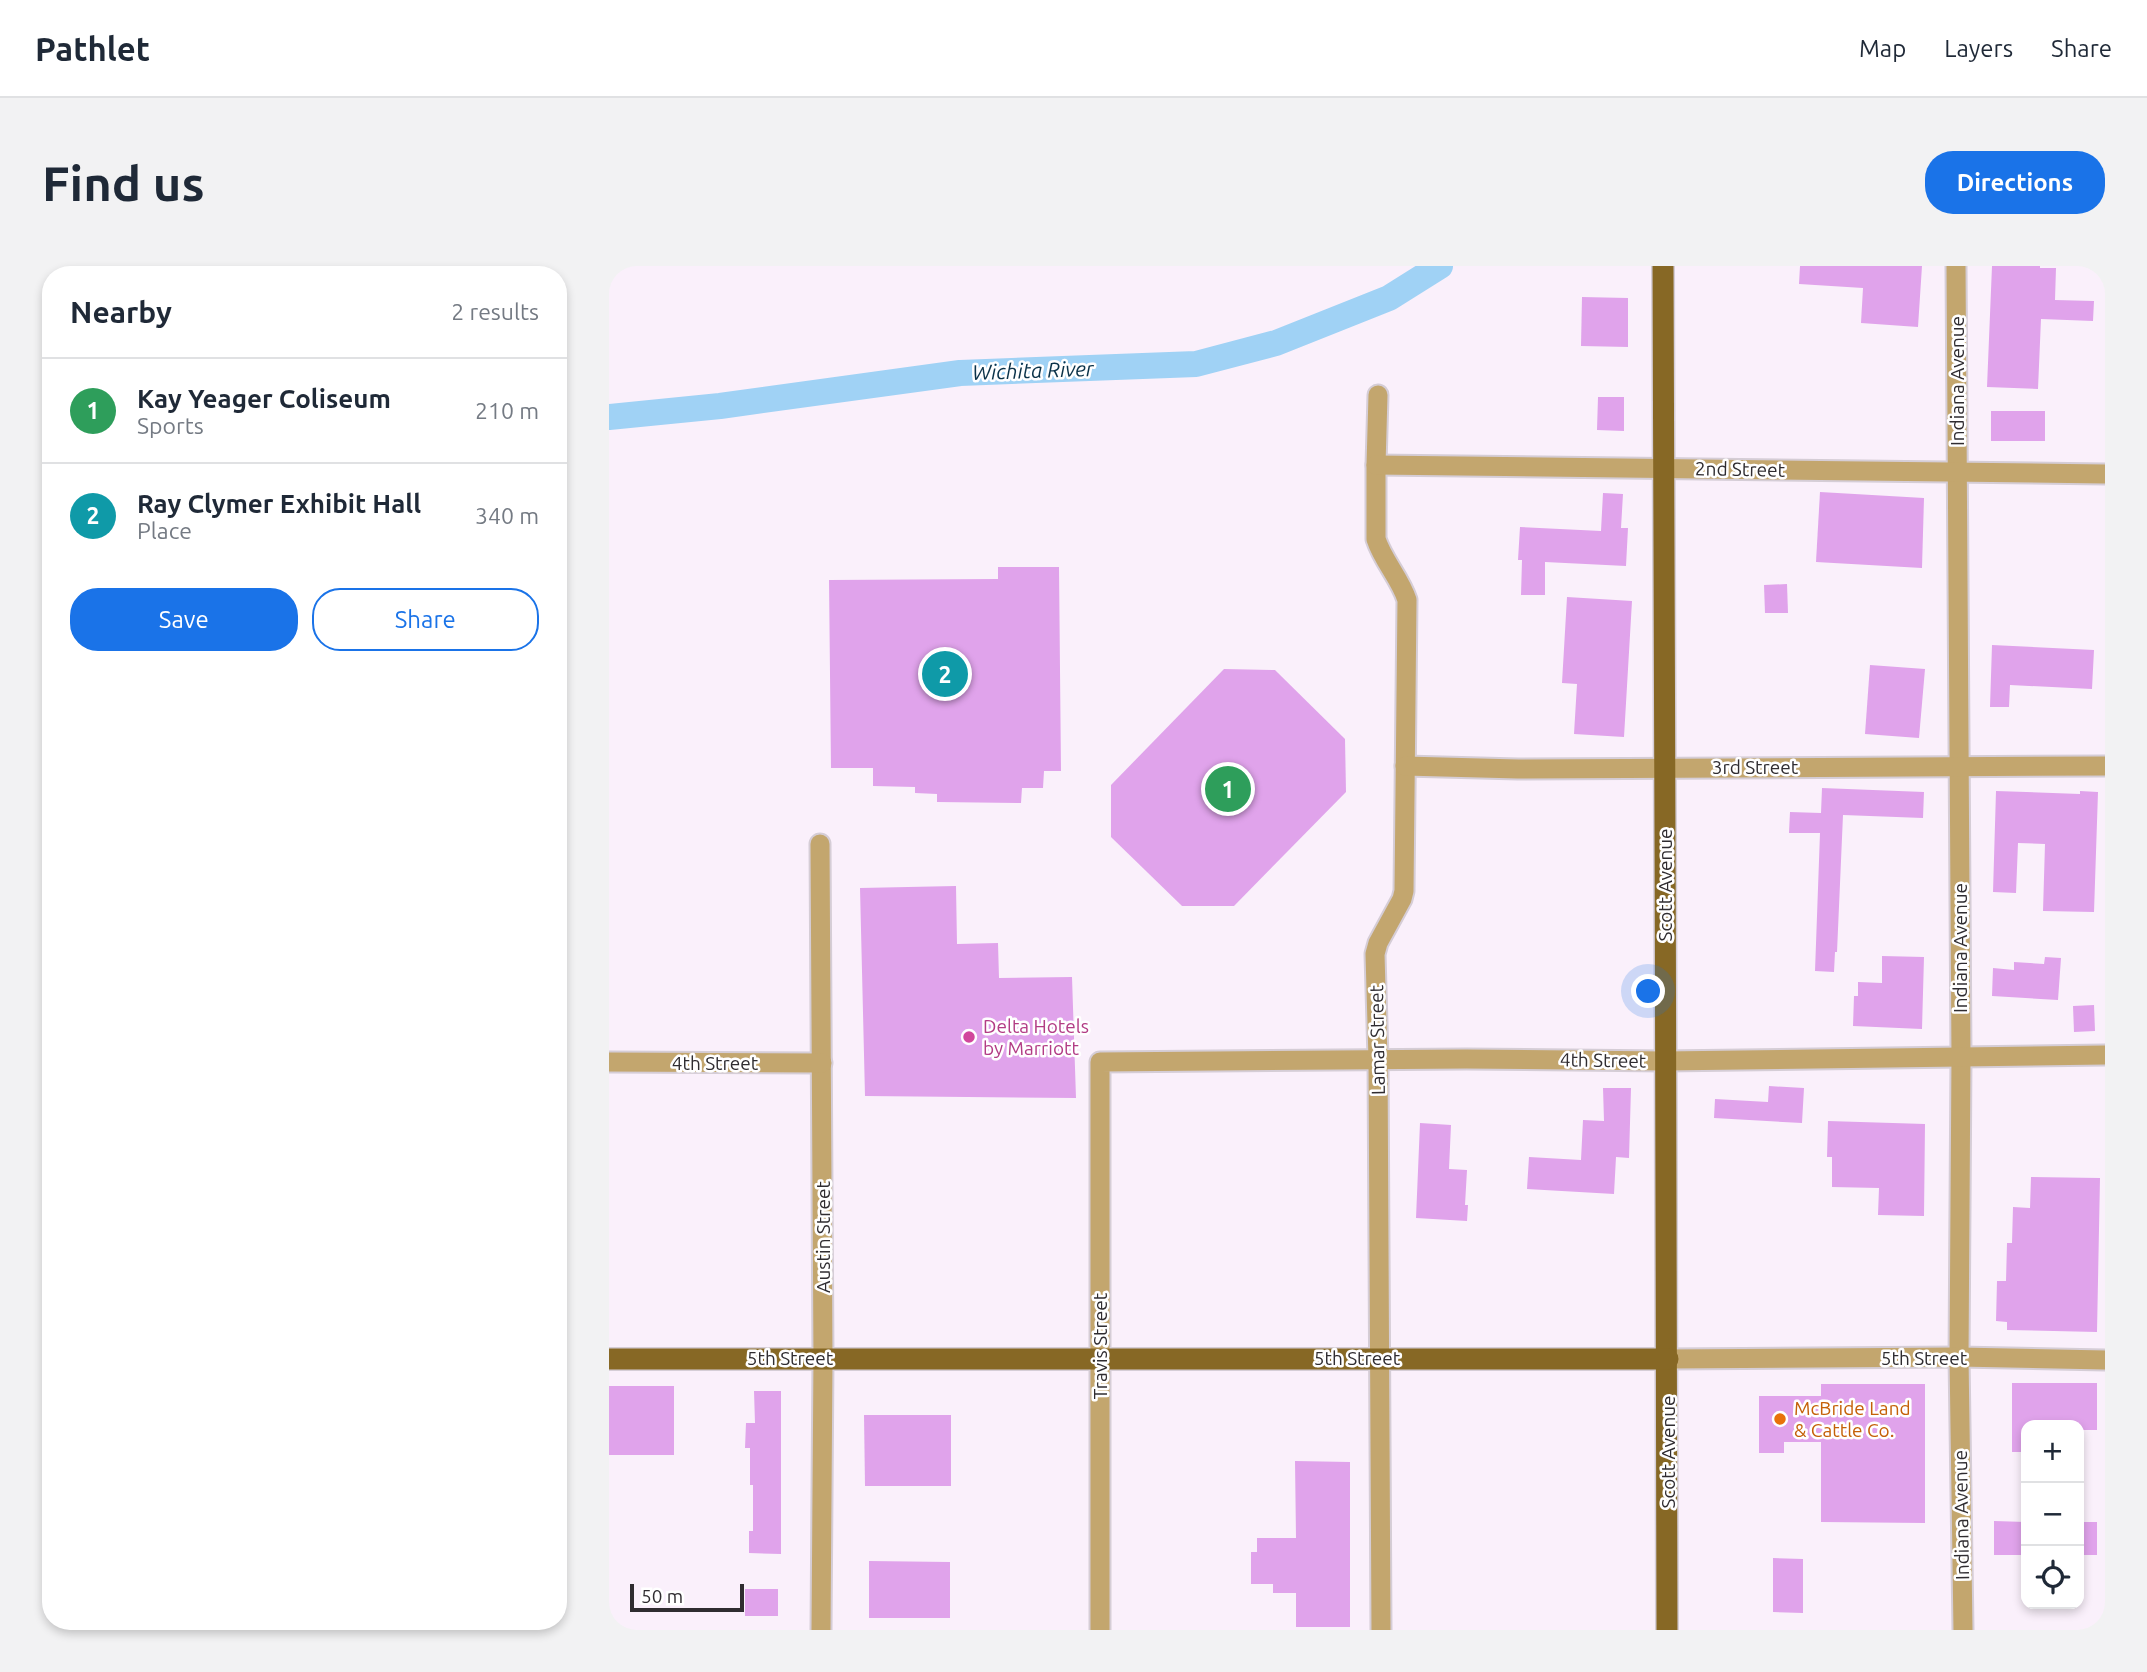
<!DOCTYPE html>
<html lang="en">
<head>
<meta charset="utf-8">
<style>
	body { margin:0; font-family:Ubuntu,sans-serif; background:#f2f2f3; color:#1f2937 }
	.controls { position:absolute; right:21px; bottom:21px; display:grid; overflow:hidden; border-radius:14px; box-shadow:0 4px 10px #0003 }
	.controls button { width:63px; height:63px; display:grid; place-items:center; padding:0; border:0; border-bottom:2px solid #e0e1e3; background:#fff; color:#1f2937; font:35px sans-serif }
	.scale { position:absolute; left:21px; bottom:18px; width:114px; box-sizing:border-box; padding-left:7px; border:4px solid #2f2c30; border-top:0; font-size:19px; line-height:24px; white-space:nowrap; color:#2f2c30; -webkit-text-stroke:5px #fff; paint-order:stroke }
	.you { position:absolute; left:1040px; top:726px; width:24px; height:24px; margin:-18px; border:5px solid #fff; border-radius:50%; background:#1a73e8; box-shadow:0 0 0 10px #1a73e833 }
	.badge { display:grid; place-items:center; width:46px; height:46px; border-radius:50%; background:#1a73e8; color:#fff; font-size:23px; font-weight:700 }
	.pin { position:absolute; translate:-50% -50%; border:4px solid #fff; box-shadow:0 2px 7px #0006 }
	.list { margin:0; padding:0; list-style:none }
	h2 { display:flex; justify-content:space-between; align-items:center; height:91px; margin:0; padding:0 28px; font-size:30px }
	h2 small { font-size:23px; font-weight:400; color:#747a83 }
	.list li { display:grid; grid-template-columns:46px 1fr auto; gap:21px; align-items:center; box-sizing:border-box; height:105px; padding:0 28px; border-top:2px solid #e0e1e3 }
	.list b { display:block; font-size:26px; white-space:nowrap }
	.list p { margin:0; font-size:23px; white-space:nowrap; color:#747a83 }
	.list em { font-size:23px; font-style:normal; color:#747a83 }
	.actions { display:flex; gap:14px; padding:21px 28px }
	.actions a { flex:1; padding:16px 0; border:2px solid #1a73e8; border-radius:28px; text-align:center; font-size:24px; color:#1a73e8 }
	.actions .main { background:#1a73e8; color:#fff }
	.icon { flex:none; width:38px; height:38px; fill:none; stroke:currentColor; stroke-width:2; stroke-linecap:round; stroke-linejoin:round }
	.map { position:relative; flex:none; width:1496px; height:1364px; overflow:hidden; border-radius:28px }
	header { display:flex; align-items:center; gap:42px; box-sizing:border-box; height:98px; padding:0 35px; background:#fff; border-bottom:2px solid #e0e1e3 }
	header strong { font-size:33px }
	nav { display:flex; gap:38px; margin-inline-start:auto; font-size:24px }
	.intro { display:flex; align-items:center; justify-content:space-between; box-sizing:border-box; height:168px; padding:0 42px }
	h1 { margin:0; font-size:49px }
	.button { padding:18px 32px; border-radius:28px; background:#1a73e8; color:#fff; font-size:24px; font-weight:700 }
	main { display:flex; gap:42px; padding:0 42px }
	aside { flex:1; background:#fff; border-radius:28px; box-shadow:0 4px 10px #0003 }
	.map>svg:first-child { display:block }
</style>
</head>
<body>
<header>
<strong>Pathlet</strong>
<nav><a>Map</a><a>Layers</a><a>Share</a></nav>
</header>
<div class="intro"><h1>Find us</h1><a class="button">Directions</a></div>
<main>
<aside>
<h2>Nearby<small>2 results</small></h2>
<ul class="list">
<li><span class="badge" style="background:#2e9e5b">1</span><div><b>Kay Yeager Coliseum</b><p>Sports</p></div><em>210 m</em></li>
<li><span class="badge" style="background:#0f9aa8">2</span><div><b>Ray Clymer Exhibit Hall</b><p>Place</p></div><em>340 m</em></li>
</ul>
<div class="actions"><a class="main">Save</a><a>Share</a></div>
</aside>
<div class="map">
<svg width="1496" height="1364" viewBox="0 0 1496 1364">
	<rect width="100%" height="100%" fill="#faf0fb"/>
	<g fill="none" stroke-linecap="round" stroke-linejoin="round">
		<polyline stroke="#a0d2f5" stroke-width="26" points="0,151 111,140 351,107 587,98 667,77 780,32 831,0"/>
	</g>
	<g fill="#e0a3eb">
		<polygon points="1191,0 1313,0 1309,61 1252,57 1254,22 1190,18"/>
		<polygon points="1383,0 1431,0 1431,2 1447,2 1446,34 1485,35 1484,55 1432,53 1429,123 1378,121"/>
		<polygon points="973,31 1019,32 1019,81 972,80"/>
		<polygon points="989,131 1015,131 1015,165 988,164"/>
		<rect x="1382" y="145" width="54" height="30"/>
		<polygon points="1211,226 1315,232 1313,302 1207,296"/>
		<polygon points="994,227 1014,228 1012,262 1019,262 1017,300 936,296 936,329 912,329 913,294 909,294 911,261 992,265"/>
		<polygon points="389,301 450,301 452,505 435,505 434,522 413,522 412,537 328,536 328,528 306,527 306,521 264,520 264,502 222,502 220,314 389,313"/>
		<polygon points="1178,318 1179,347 1156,347 1155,319"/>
		<polygon points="958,331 1023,335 1015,471 965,468 968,418 953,417"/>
		<polygon points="1383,379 1485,384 1483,423 1401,419 1400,441 1381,441"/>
		<polygon points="1261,399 1316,403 1310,472 1256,468"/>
		<polygon points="615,403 666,404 736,473 737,526 625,640 573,640 502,571 502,519"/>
		<polygon points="1213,522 1315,526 1314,552 1234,549 1228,686 1226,686 1225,706 1206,705 1211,567 1180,567 1181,546 1212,547"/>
		<polygon points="1387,525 1471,528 1471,525 1489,526 1485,646 1434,645 1436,578 1409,577 1407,627 1384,626"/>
		<polygon points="347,620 348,678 389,677 390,712 463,711 467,832 256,830 251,622"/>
		<polygon points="1273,690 1315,691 1313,763 1244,760 1245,730 1249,730 1249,716 1273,717"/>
		<polygon points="1436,691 1452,692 1449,734 1383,730 1384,702 1405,704 1405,696 1435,698"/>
		<polygon points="1485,739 1486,765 1465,766 1464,740"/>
		<polygon points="1160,820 1195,822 1193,857 1105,852 1106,833 1159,836"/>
		<polygon points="994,822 1022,822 1020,892 1007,891 1005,928 918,923 920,891 972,894 974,854 995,855"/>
		<polygon points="1219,855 1316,858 1315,950 1269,949 1270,922 1223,921 1223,891 1218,891"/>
		<polygon points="811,857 842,859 840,903 858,904 856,939 859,939 858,955 807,952"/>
		<polygon points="1422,911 1491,912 1488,1066 1398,1064 1398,1056 1387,1055 1388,1015 1397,1015 1398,977 1403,977 1404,941 1421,942"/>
		<polygon points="1403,1117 1488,1117 1488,1164 1470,1164 1470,1159 1417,1159 1417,1186 1403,1186"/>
		<polygon points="1212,1118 1316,1118 1316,1257 1212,1256 1212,1176 1175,1176 1175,1187 1150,1187 1150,1130 1212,1130"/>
		<rect x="0" y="1120" width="65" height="69"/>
		<polygon points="145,1125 172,1125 172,1288 140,1287 140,1265 144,1265 144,1219 141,1219 141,1182 136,1182 137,1157 146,1157"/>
		<polygon points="255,1149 342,1149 342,1220 256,1220"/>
		<polygon points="686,1195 741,1196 741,1361 687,1361 687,1327 664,1327 664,1318 642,1318 642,1286 648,1286 648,1272 687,1272"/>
		<polygon points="1385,1255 1417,1256 1417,1289 1385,1289"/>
		<rect x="1470" y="1256" width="18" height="33"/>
		<polygon points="1164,1292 1194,1293 1194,1347 1164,1346"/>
		<polygon points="260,1295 341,1296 341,1352 260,1352"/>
		<rect x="136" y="1323" width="33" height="27"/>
	</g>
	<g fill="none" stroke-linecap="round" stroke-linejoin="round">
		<g stroke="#d5cdd6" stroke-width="23">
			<g id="minor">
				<polyline points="1347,0 1352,791 1350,1091 1354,1364"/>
				<path d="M 769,129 L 767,199 L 767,273 C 774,295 791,312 798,334 L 795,625 L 793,633 L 769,677 L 766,688 L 769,793 L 772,1364"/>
				<polyline points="767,199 1496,208"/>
				<polyline points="796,500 909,503 1496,500"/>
				<polyline points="211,578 214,1092 212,1364"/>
				<polyline points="0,796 213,797"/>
				<polyline points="1059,1093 1350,1091 1496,1094"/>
				<polyline points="491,1364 491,796 857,793 1056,795 1496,789"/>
			</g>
		</g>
		<g stroke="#d5cdd6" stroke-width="24">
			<g id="major">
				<path d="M 1054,0 C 1053,455 1060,909 1058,1364"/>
				<polyline points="0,1093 1059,1093"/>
			</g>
		</g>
		<use href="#minor" stroke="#c3a66e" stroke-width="19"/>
		<use href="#major" stroke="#876825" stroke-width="21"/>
	</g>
	<circle fill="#d1479c" stroke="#fff" stroke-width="2.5" cx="360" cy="771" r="7"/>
	<circle fill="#e8710a" stroke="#fff" stroke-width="2.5" cx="1171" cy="1153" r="7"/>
	<g text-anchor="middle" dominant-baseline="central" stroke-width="5" stroke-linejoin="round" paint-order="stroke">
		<g font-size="19" fill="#2f2c30" stroke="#fff">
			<text transform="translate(1348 115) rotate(-90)">Indiana Avenue</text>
			<text transform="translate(1131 203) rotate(1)">2nd Street</text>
			<text x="1146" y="501">3rd Street</text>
			<text transform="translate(1056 619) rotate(-90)">Scott Avenue</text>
			<text transform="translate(1351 682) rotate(-90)">Indiana Avenue</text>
			<text transform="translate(768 774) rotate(-91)">Lamar Street</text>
			<text transform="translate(994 794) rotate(1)">4th Street</text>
			<text x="106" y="797">4th Street</text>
			<text transform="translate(214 971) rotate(-90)">Austin Street</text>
			<text transform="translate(491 1080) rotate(-90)">Travis Street</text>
			<text x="181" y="1092">5th Street</text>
			<text x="748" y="1092">5th Street</text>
			<text x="1315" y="1092">5th Street</text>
			<text transform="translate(1059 1186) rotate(-90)">Scott Avenue</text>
			<text transform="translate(1352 1249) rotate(-91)">Indiana Avenue</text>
		</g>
		<g font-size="19" fill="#b23c85" stroke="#fff" text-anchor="start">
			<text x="374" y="760">Delta Hotels<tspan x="374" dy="22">by Marriott</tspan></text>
		</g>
		<g font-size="19" fill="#c56008" stroke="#fff" text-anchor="start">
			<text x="1185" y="1142">McBride Land<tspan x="1185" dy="22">&amp; Cattle Co.</tspan></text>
		</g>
		<g font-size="21" font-style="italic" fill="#0b334a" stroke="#fff">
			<text transform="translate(424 104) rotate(-2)">Wichita River</text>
		</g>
	</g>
</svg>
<div class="controls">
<button>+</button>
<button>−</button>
<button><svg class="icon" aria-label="locate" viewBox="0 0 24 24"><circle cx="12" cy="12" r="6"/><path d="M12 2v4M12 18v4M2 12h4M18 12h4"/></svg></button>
</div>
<div class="scale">50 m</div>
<div class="you"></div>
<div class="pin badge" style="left:619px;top:523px;background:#2e9e5b">1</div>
<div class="pin badge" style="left:336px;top:408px;background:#0f9aa8">2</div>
</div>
</main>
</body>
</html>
